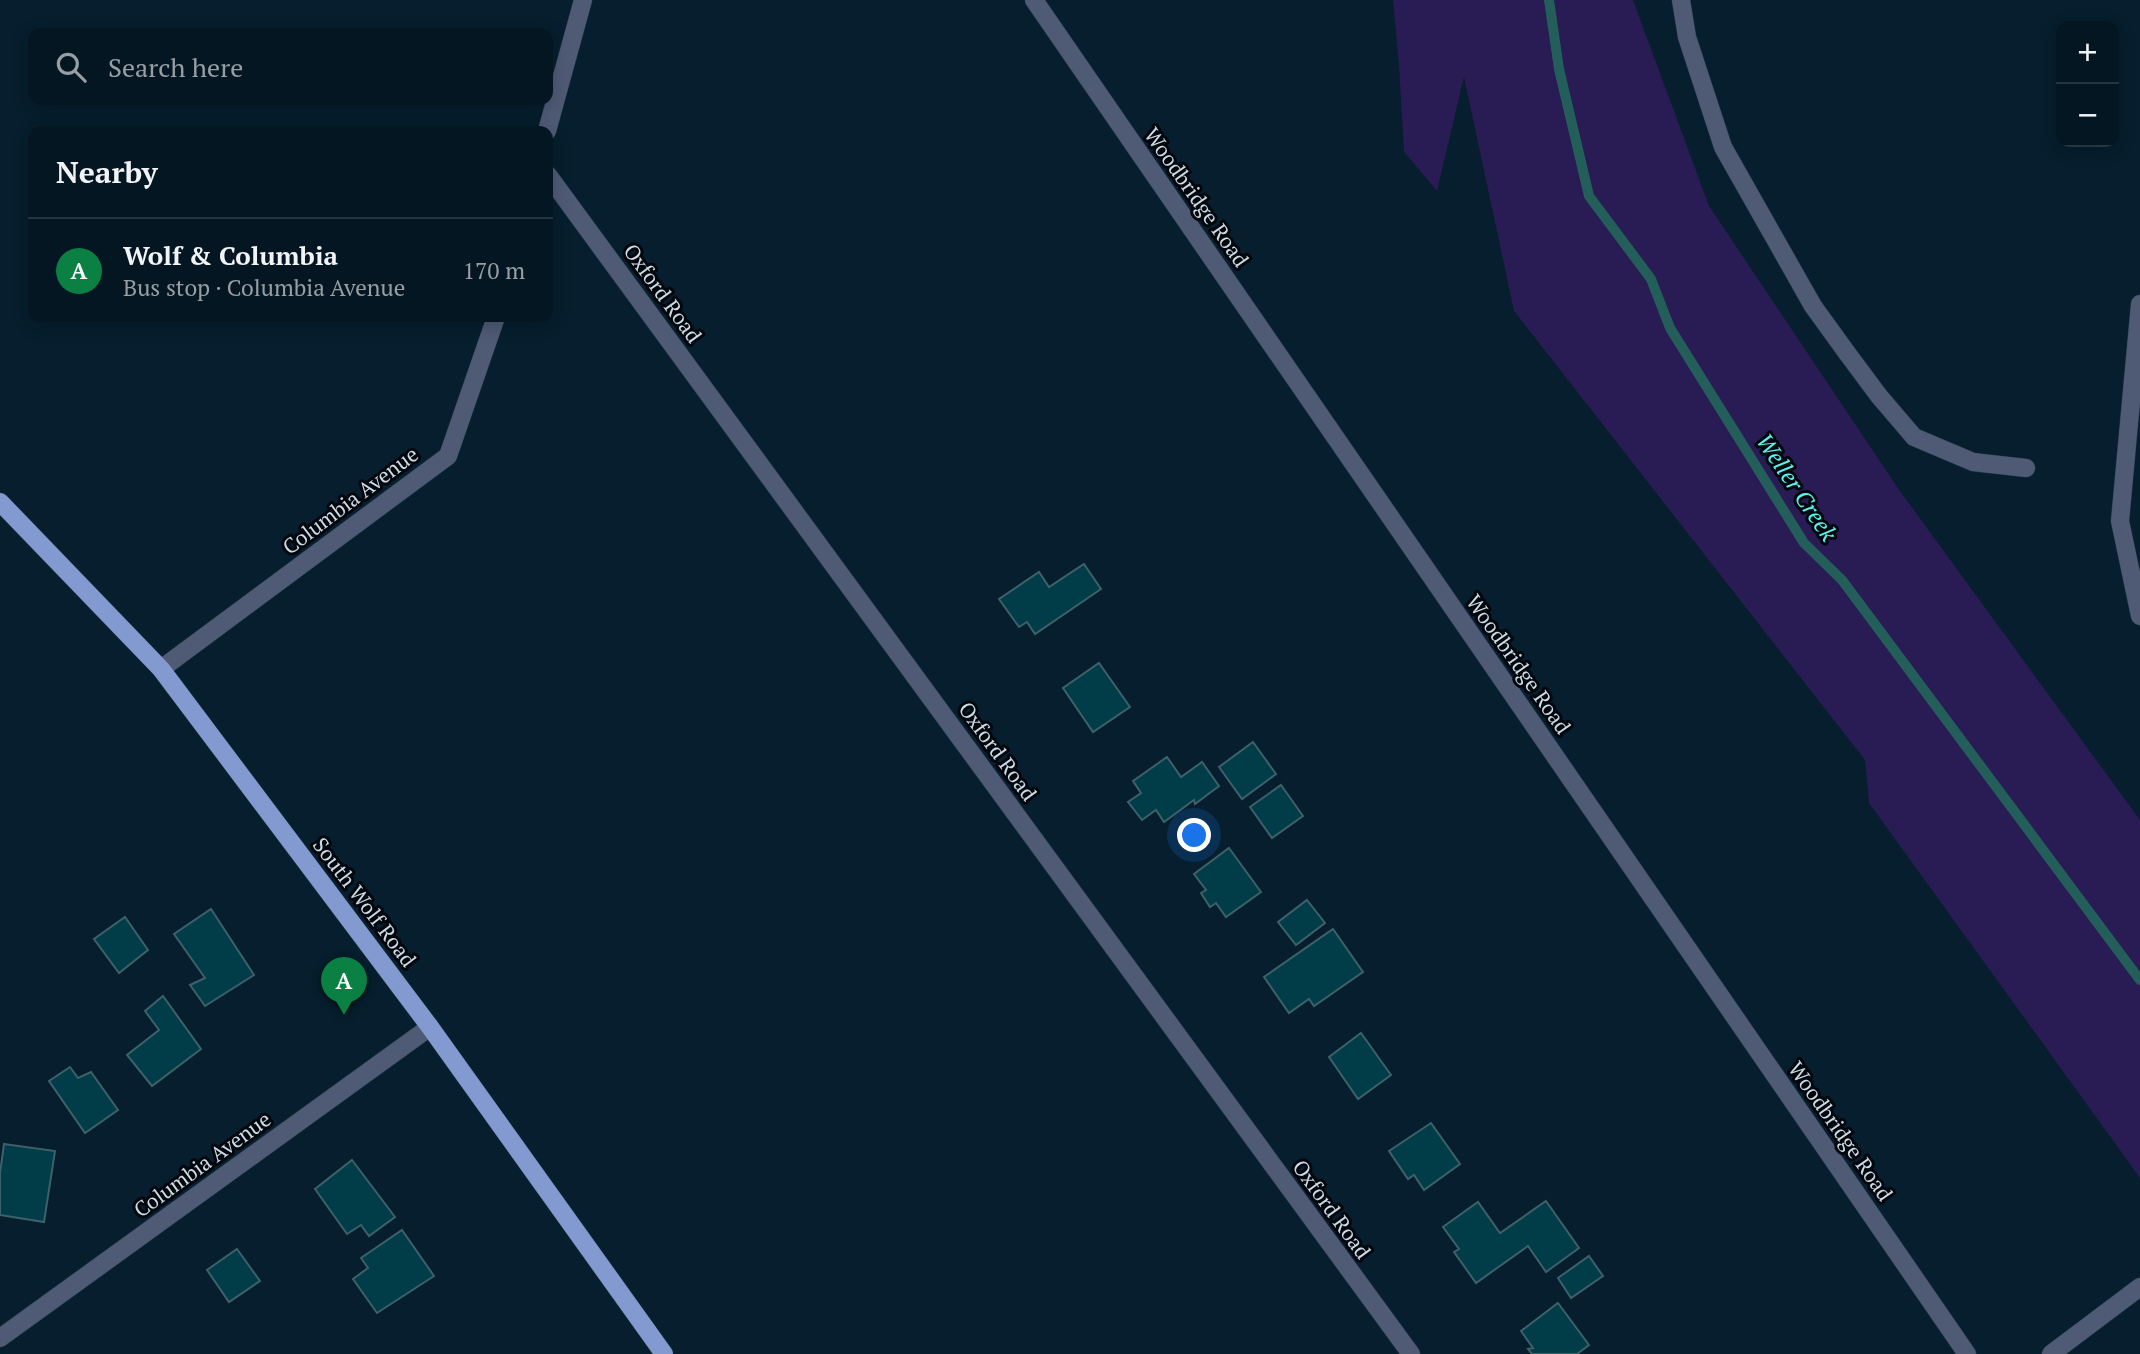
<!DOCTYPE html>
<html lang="en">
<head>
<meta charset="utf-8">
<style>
	body { margin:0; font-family:"PT Serif",serif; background:#12232f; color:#f1f3f6 }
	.controls { position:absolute; right:21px; top:21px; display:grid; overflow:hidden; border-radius:14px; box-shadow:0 4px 18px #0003 }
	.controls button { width:63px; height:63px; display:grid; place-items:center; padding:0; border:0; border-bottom:2px solid #253540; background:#041622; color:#f1f3f6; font:35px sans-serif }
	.you { position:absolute; left:1195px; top:836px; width:24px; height:24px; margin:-18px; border:5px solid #fff; border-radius:50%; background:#1a73e8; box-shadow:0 0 0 10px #1a73e833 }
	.badge { display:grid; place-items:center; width:46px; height:46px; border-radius:50%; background:#0b8043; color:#fff; font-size:23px; font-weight:700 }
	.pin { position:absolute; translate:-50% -58px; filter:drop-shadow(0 2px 4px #0008) }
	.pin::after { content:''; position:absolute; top:37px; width:24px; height:21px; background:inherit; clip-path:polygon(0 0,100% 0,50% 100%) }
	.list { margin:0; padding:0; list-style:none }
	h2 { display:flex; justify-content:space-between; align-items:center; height:91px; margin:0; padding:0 28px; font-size:30px }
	h2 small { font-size:23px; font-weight:400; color:#979fa5 }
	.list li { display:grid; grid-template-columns:46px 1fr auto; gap:21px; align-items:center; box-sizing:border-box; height:105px; padding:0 28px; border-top:2px solid #253540 }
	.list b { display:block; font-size:26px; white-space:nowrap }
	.list p { margin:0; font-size:23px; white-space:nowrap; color:#979fa5 }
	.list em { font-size:23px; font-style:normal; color:#979fa5 }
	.icon { flex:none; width:38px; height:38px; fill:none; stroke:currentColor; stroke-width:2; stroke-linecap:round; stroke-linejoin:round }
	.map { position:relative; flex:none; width:2140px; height:1354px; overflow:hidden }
	.search { position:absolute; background:#041622; box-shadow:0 4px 18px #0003; left:28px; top:28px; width:525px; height:77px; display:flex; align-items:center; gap:18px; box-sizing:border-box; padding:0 24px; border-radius:14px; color:#979fa5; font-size:26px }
	.panel { position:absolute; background:#041622; box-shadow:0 4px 18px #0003; left:28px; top:126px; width:525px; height:196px; border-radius:14px }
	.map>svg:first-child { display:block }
</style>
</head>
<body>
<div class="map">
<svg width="2140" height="1354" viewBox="0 0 2140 1354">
	<rect width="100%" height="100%" fill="#061e2d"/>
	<polygon fill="#291b53" points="1393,0 1633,0 1709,206 1900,491 2140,820 2140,1178 1869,803 1865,760 1514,311 1464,77 1437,191 1404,152 1399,66"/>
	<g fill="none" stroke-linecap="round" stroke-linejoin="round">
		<polyline stroke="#245e5b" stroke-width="10" points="1549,0 1559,69 1589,196 1651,279 1670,328 1804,543 1842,580 2140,980"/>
	</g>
	<g fill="#003d49" stroke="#3e6069" stroke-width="2">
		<polygon points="1084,564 1101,589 1035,634 1027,622 1019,627 999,599 1039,572 1049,587"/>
		<polygon points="1099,663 1130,707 1093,732 1063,688"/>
		<polygon points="1253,742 1276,774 1242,799 1219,767"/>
		<polygon points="1167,757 1181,777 1202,762 1219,786 1195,804 1194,800 1164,822 1156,810 1142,820 1128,802 1141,793 1133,781"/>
		<polygon points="1281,785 1303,816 1272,838 1250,807"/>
		<polygon points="1229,848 1261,892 1226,917 1216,903 1210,907 1201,893 1206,890 1194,874"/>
		<polygon points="1307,900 1325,923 1296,945 1278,922"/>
		<polygon points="211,909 254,975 205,1006 190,985 205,978 174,934"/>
		<polygon points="125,917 148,950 119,973 94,939"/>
		<polygon points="1333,929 1363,972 1314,1006 1309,999 1289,1013 1264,977"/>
		<polygon points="163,996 201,1049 152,1086 127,1055 159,1030 145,1011"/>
		<polygon points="1361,1033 1391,1075 1358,1099 1329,1057"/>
		<polygon points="70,1067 78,1078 91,1072 118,1110 85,1133 49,1081"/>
		<polygon points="1431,1123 1460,1164 1424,1190 1414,1175 1408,1179 1389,1151"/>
		<polygon points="4,1144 55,1151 44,1222 0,1215 0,1173"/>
		<polygon points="352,1160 395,1217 369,1236 361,1225 347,1234 315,1189"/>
		<polygon points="1546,1201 1579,1248 1546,1272 1528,1246 1476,1283 1454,1252 1459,1249 1443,1227 1478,1202 1500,1233"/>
		<polygon points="402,1230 434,1276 377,1313 353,1279 368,1268 361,1258"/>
		<polygon points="237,1249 260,1281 229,1302 207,1270"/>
		<polygon points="1589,1256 1603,1276 1571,1298 1558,1278"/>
		<polygon points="1558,1303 1589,1345 1577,1354 1532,1354 1528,1349 1533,1348 1521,1331"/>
	</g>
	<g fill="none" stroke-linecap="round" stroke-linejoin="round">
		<g stroke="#223847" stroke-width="19">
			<g id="minor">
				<polyline points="1034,0 1967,1354"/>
				<polyline points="1681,0 1687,37 1723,147 1813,306 1847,353 1879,396 1914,437 1973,462 2026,468"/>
				<polyline points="547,131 583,0"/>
				<polyline points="548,175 1411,1354"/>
				<polyline points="2140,304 2120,521 2140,616"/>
				<polyline points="161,669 448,456 496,317"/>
				<polyline points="0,1338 430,1027"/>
				<polyline points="2051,1354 2140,1287"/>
			</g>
		</g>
		<g stroke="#223847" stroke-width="19">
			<polyline id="major" points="0,502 161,669 430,1027 664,1354"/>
		</g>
		<use href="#minor" stroke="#4f5a75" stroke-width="18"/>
		<use href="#major" stroke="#829ad0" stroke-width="18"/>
	</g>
	<g text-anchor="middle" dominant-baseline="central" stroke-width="6" stroke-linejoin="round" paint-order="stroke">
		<g font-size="21" fill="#cddbe5" stroke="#01070d">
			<text transform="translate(1197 197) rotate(55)">Woodbridge Road</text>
			<text transform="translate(663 293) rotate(54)">Oxford Road</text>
			<text transform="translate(350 500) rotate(-37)">Columbia Avenue</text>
			<text transform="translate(1519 664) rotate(55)">Woodbridge Road</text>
			<text transform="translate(998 751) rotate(54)">Oxford Road</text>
			<text transform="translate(365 902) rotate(53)">South Wolf Road</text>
			<text transform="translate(1841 1131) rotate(55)">Woodbridge Road</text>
			<text transform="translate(202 1164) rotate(-36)">Columbia Avenue</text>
			<text transform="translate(1332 1209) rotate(54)">Oxford Road</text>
		</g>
		<g font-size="23" font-style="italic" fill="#57f4ec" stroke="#01070d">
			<text transform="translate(1797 487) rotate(56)">Weller Creek</text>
		</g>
	</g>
</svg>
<div class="controls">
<button>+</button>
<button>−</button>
</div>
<div class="you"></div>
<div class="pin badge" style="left:344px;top:1015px">A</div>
<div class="search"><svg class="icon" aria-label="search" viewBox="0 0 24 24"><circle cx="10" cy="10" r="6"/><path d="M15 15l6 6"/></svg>Search here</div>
<section class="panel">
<h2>Nearby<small></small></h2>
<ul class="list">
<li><span class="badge">A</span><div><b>Wolf &amp; Columbia</b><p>Bus stop · Columbia Avenue</p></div><em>170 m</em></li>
</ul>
</section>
</div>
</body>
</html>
